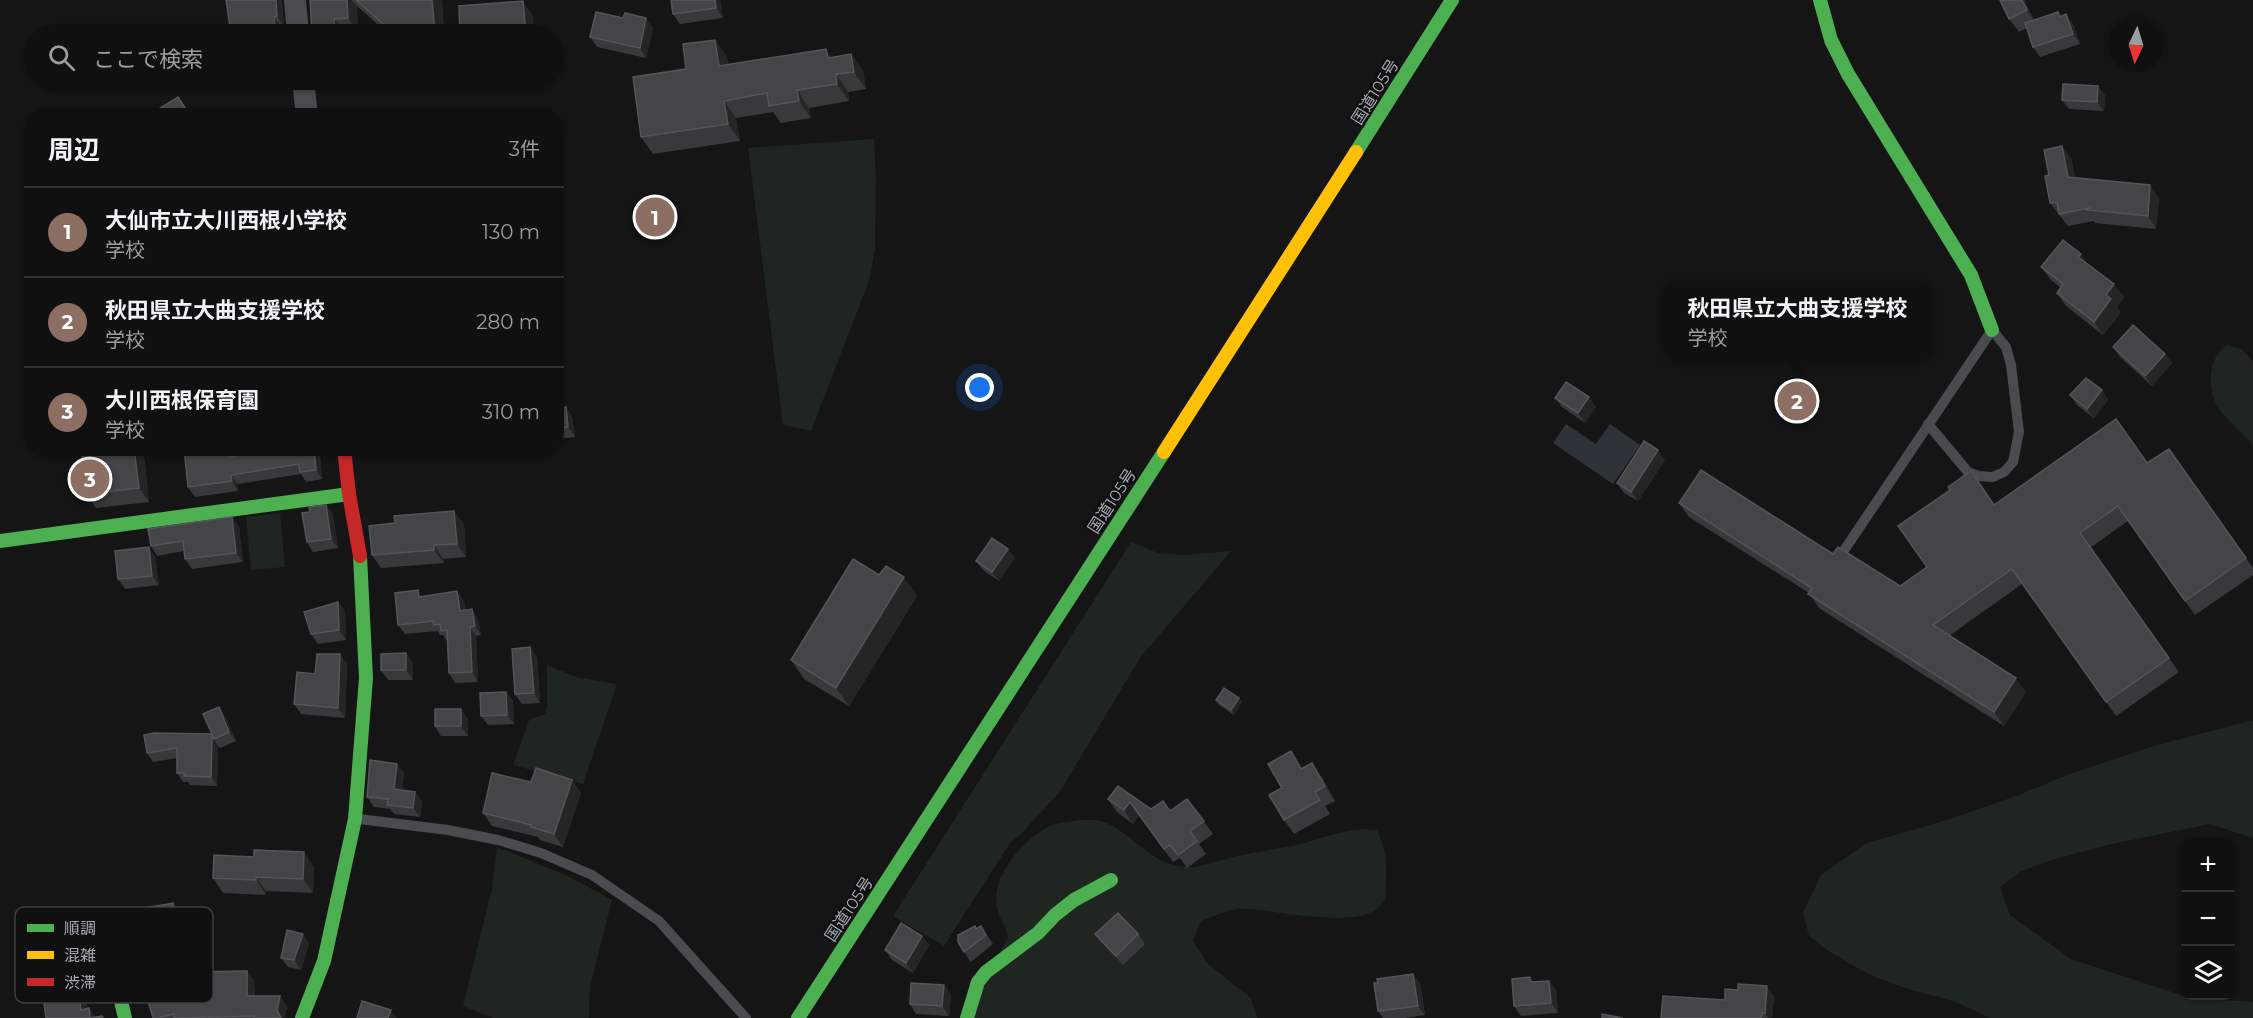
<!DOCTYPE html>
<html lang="ja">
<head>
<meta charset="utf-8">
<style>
	body { margin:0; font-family:Montserrat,"Noto Sans JP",sans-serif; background:#191919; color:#f1f3f6 }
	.controls { position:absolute; right:18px; bottom:18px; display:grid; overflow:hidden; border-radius:12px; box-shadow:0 2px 4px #0004 }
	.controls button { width:54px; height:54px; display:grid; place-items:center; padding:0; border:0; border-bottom:2px solid #303030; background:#101010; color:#f1f3f6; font:30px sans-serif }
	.compass { position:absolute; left:2109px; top:18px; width:54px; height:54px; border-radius:50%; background:#101010; box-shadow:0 2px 4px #0004; rotate:184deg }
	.you { position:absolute; left:980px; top:388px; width:21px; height:21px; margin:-15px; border:4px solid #fff; border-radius:50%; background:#1a73e8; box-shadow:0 0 0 9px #1a73e833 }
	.badge { display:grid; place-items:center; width:39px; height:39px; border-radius:50%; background:#75767d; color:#fff; font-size:20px; font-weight:700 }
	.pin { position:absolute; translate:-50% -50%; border:3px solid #fff; box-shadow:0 2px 6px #0006 }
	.popup { position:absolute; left:1664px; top:281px; width:267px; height:78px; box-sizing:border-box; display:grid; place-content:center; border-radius:12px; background:#101010; filter:drop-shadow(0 2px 4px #0005); font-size:20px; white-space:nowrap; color:#9c9d9f }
	.popup b { font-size:22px; color:#f1f3f6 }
	.popup::after { content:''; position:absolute; left:50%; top:100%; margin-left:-12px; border:12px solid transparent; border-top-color:#101010 }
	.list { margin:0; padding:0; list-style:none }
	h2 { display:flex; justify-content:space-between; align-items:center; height:78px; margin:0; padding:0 24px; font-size:26px }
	h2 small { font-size:20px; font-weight:400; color:#9c9d9f }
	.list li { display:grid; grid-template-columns:39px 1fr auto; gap:18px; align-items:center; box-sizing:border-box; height:90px; padding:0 24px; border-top:2px solid #303030 }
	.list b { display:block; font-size:22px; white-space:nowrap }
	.list p { margin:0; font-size:20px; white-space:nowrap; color:#9c9d9f }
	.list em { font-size:20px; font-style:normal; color:#9c9d9f }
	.icon { flex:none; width:33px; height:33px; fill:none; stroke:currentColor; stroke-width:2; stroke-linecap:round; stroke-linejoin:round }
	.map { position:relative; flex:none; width:2253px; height:1018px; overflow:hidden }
	.search { position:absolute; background:#101010; box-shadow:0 2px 4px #0004; left:24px; top:24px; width:540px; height:66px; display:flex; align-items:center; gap:15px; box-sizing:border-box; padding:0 21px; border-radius:33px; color:#9c9d9f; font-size:22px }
	.panel { position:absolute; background:#101010; box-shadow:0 2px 4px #0004; left:24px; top:108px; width:540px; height:348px; border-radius:24px }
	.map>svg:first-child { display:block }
</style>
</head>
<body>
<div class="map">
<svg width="2253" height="1018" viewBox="0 0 2253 1018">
	<rect width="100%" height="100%" fill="#151516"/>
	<g fill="#1f2520">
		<polygon points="874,139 876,181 875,249 869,281 811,431 783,425 748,148"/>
		<path d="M 2227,345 L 2241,349 L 2253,362 L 2253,445 C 2244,435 2223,416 2217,406 C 2207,386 2208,358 2227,345 Z"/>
		<polygon points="280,513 285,567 251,570 246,517"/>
		<polygon points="1131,542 1158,553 1183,555 1231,551 1140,658 1061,790 1022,833 1010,843 944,946 893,916"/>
		<polygon points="547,665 576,677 617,684 583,784 513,765 529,720 545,714 547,705"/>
		<polygon points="2253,720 2253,838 2210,824 2112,844 2051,860 2020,872 2000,887 2010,915 2071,959 2190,998 2253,1002 2253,1018 1990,1018 1953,1001 1905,988 1868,974 1830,952 1809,936 1803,913 1821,875 1867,843 1947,820 2019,795 2067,775 2154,746"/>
		<path d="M 1078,820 C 1085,820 1094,819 1101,821 C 1133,831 1149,867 1189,867 C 1202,867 1216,861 1229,858 C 1250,853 1271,850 1292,846 C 1320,840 1347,826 1377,830 C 1386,849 1387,863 1386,884 C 1386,888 1386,894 1385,898 C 1372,936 1272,908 1241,909 C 1228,910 1214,916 1201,921 L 1193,941 L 1208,964 L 1251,998 L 1257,1018 L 962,1018 L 1008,938 C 1007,927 999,918 997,908 C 990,876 1024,839 1050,826 C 1058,822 1069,822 1078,820 Z"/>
		<polygon points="497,847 566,875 612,900 590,987 589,1018 493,1018 463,1006 492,888"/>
	</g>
	<polygon fill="#2d3339" points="1566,424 1596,444 1610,424 1640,445 1613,484 1553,443"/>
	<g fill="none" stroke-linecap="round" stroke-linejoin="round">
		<g stroke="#4a4b4e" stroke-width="10">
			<polyline points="1845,549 1992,330 2006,347 2011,365 2019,432 2013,462 2004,472 1993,477 1978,476 1968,472 1928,424"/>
			<polyline points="359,819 448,830 498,840 541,853 592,875 659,921 746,1018"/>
		</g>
		<g stroke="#4a4b4e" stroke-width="22">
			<polyline points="295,0 298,34"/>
			<polyline points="303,80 307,116"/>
		</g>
		<g stroke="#4caf50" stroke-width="14">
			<polyline points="1820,0 1831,40 1848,74 1971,275 1992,330"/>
			<polyline points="1356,152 1452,0"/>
			<polyline points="0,541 349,494"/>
			<polyline points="110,955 125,1018"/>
			<polyline points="302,1018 324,961 355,819 366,678 360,556"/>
			<polyline points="798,1018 1164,452"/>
			<polyline points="967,1018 978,982 986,972 1038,933 1055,915 1074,900 1111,880"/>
		</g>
		<polyline stroke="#ffc107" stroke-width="14" points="1164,452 1356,152"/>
		<polyline stroke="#c62828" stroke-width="14" points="344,448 349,494 360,556"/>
	</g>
	<g fill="#38393a">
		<polygon points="310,0 442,0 444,34 384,34 384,30 357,6 358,32 344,33 344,34 312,34"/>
		<polygon points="671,0 720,0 723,18 680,24 673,14"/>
		<polygon points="2000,0 2024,0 2034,20 2058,12 2061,16 2073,24 2080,44 2040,57 2033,47 2027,28 2019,32 2009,19"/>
		<polygon points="282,1 284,26 280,27 281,34 231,34"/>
		<polygon points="653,28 646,58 597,47 590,37"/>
		<polygon points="715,40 727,57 728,64 832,58 851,54 863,71 866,89 848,92 849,101 809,108 811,118 781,123 773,112 736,118 740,141 653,154 641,137 686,69"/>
		<polygon points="402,80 482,80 482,86 438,89 432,81 407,83"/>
		<polygon points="2098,86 2105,95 2104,111 2069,109 2062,100"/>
		<polygon points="2071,158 2075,178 2150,185 2159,198 2156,229 2095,223 2094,221 2068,226 2050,203 2049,175"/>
		<polygon points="2089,265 2124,297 2117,307 2121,312 2103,335 2066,306 2057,293 2061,288 2051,280 2041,267"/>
		<polygon points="2113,347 2165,354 2172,363 2152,386 2120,357"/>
		<polygon points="2102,390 2108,400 2094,418 2077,405 2070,395"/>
		<polygon points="1555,398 1596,407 1585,423 1562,407"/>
		<polygon points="566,407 572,417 575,437 558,439 559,448 556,448 556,408"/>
		<polygon points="143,448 149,502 96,508 86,494"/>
		<polygon points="184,448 203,448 207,454 232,457 281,448 315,448 320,455 322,479 306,482 301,474 238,484 238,491 195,497 188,487"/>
		<polygon points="539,448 555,448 540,450"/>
		<polygon points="2169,449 2253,568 2253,575 2195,615 2128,521 2090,548 2179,672 2116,716 2022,584 1949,636 2026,692 2004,726 1819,608 1809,593 1689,517 1679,503 1833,554 1900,586 1927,567 1994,505 2147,463"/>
		<polygon points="1665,460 1638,501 1624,493 1617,483"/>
		<polygon points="326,505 333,514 338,548 313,552 307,542 310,512"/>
		<polygon points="232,517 239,527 243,562 192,569 185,559 184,551 157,556 151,546"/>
		<polygon points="464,524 466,557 443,559 444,563 381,568 372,555"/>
		<polygon points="155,556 159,585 125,589 118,579"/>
		<polygon points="1015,558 999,581 983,570 976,561"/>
		<polygon points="879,575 917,596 849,706 804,679 791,660"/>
		<polygon points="457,591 464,601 465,610 478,619 481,635 476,636 478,682 455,683 449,673 447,641 443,635 440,635 438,631 405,634 398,625 423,597"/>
		<polygon points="338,602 345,611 346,640 318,644 311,634"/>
		<polygon points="530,647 537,657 540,703 522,704 515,694"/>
		<polygon points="406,653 413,663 413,680 388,680 381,670"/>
		<polygon points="347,663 345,718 301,714 294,704"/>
		<polygon points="506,692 513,701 514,724 488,725 481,716"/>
		<polygon points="1239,698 1242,702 1234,715 1219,705 1216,700"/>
		<polygon points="225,716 236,741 220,748 218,746 217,786 190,785 188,782 183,782 177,773 177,758 153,762 147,753 212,734"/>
		<polygon points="468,719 468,736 441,736 435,726"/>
		<polygon points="397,764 404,773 402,790 422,801 420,817 394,814 390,809 374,807 367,797"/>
		<polygon points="1302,768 1322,777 1335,801 1325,806 1330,814 1294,834 1284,820 1282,788"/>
		<polygon points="531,782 581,793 563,847 540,840 538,837 492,826 483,813"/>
		<polygon points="1108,799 1151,809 1170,811 1187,799 1213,834 1199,844 1206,854 1187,868 1180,858 1173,862 1139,815 1133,824 1117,812"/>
		<polygon points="314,867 313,893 266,891 266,895 223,893 213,878"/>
		<polygon points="180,914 186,951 189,951 196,961 198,972 247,971 254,981 255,996 280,996 287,1006 285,1018 153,1018 145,988 139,989 132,978 128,952 120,941 116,938 105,938 97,942 93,950 92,959 99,984 84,987 87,1009 89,1008 95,1017 102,1016 104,1018 46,1018 40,967 34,968 27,957 24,932"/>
		<polygon points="981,926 993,944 971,962 964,952 977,928"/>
		<polygon points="1095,934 1138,934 1145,944 1123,965 1102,943"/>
		<polygon points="922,936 929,945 913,973 892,960 885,950"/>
		<polygon points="309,943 301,970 288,967 281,958"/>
		<polygon points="1530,977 1533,982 1549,981 1556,990 1558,1013 1521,1016 1514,1006"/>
		<polygon points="1420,983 1425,1015 1405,1018 1383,1018 1378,1011"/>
		<polygon points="944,985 951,995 949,1016 916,1014 910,1004"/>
		<polygon points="1774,996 1772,1018 1661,1018 1725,1000"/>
	</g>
	<g fill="#252526">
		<polygon points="276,0 282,0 284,26 277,16"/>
		<polygon points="347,0 352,0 357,6 358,32 348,18"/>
		<polygon points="432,0 442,0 444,34 435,34"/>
		<polygon points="715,0 720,0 723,18 716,8"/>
		<polygon points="2022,0 2024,0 2036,23 2027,10"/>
		<polygon points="523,1 533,16 535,34 526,34"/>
		<polygon points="2066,14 2073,24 2080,44 2073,34"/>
		<polygon points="274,17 280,27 281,34 276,34"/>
		<polygon points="646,18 653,28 646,58 640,48"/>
		<polygon points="334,19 344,33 344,34 335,34"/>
		<polygon points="715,40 727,57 731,83 719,66"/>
		<polygon points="826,49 838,66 840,76 828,58"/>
		<polygon points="851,54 863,71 866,89 854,72"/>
		<polygon points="836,74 848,92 849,101 837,84"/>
		<polygon points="478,80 482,80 482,86"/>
		<polygon points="2098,86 2105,95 2104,111 2097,102"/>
		<polygon points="797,90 809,108 811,118 799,101"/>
		<polygon points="724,101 736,118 740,141 728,124"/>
		<polygon points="2062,146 2071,158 2077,190 2068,177"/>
		<polygon points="2150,185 2159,198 2156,229 2148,216"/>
		<polygon points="2081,254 2090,267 2078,257"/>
		<polygon points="2114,284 2124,297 2117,307 2121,312 2103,335 2094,322 2106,295"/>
		<polygon points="2165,354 2172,363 2152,386 2145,376"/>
		<polygon points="2102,390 2108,400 2094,418 2087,409"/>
		<polygon points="1589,397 1596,407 1585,423 1578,413"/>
		<polygon points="566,407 572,417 575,437 568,427"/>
		<polygon points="556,437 558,439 559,448 556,444"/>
		<polygon points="134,448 143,448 149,502 139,488"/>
		<polygon points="201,448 203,448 207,454 202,454"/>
		<polygon points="314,448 315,448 320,455 322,479 316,470"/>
		<polygon points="1658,450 1665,460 1638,501 1631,492"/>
		<polygon points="231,475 238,484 238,491 232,481"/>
		<polygon points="326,505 333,514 338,548 331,539"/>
		<polygon points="454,511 464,524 466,557 457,544"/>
		<polygon points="232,517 239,527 243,562 236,553"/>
		<polygon points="434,545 443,559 444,563 434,550"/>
		<polygon points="149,547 155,556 159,585 152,576"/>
		<polygon points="1008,549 1015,558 999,581 992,572"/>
		<polygon points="904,577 917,596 849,706 836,688"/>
		<polygon points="457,591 464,601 467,621 460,611"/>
		<polygon points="338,602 345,611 346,640 339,630"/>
		<polygon points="472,609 478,619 481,635 475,626"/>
		<polygon points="470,627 476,636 478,682 472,672"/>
		<polygon points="530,647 537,657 540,703 534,693"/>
		<polygon points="406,653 413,663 413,680 406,670"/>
		<polygon points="340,654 347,663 345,718 338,708"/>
		<polygon points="2016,678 2026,692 2004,726 1994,712"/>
		<polygon points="506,692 513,701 514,724 507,715"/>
		<polygon points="1239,698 1242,702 1234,715 1231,710"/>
		<polygon points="219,707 225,716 236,741 229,732"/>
		<polygon points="461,709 468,719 468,736 461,726"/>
		<polygon points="212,735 218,746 217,786 211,777"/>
		<polygon points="1291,751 1301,766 1311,783 1301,769"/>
		<polygon points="1312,763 1322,777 1335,801 1325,786"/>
		<polygon points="397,764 404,773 401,799 394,789"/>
		<polygon points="572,780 581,793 563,847 554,834"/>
		<polygon points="415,792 422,801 420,817 413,808"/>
		<polygon points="1130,802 1139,815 1133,824 1124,810"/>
		<polygon points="304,852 314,867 313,893 303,879"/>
		<polygon points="256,877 266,891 266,895 256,880"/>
		<polygon points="173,903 180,914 188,963 181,952"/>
		<polygon points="90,932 97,942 93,950 92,959 99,984 91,974 85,949 85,940"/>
		<polygon points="303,934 309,943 301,970 294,960"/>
		<polygon points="922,936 929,945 913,973 906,963"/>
		<polygon points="189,951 196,961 199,982 192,972"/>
		<polygon points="247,971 254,981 255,1007 247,996"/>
		<polygon points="1413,974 1420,983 1425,1015 1418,1006"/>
		<polygon points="77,976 84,987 88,1018 81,1010"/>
		<polygon points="1549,981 1556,990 1558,1013 1551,1003"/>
		<polygon points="944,985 951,995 949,1016 942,1006"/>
		<polygon points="1767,986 1774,996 1772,1018 1768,1018 1765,1013"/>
		<polygon points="280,996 287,1006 285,1018 281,1018 277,1010"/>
		<polygon points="89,1008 95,1018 90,1018"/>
		<polygon points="391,1010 397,1018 388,1018"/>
	</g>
	<g fill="#444547" stroke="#545559" stroke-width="1.5">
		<polygon points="226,0 276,0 277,16 274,17 276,34 231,34"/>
		<polygon points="310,0 347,0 348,18 334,19 335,34 312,34"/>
		<polygon points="356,0 432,0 435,34 384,34 383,24"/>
		<polygon points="671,0 715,0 716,8 673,14"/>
		<polygon points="2000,0 2022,0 2027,10 2009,19"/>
		<polygon points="523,1 526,34 460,34 459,6"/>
		<polygon points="596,12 623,18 625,13 646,18 640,48 590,37"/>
		<polygon points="2058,12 2060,17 2066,14 2073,34 2033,47 2025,23"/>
		<polygon points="715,40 719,66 826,49 828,58 851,54 854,72 836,74 837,84 797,90 799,101 769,106 767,93 724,101 728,124 641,137 633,77 686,69 683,44"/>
		<polygon points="2063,84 2098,86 2097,102 2062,100"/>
		<polygon points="178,97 189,114 187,116 157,116 154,112"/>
		<polygon points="2062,146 2068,177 2150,185 2148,216 2087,210 2089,208 2059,214 2057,202 2050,203 2045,176 2049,175 2044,150"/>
		<polygon points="2063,240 2081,254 2078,257 2114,284 2106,295 2111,299 2094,322 2057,293 2063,284 2041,267"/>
		<polygon points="2133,325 2165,354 2145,376 2113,347"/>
		<polygon points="2086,378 2102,390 2087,409 2070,395"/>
		<polygon points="1566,382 1589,397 1578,413 1555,398"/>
		<polygon points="566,407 568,427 556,429 556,408"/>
		<polygon points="2116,419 2147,463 2169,449 2246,558 2185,601 2118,506 2080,533 2169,658 2106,702 2012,569 1933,625 2016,678 1994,712 1808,594 1812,588 1679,503 1701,470 1833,554 1838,547 1900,586 1927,567 1898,526 1950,490 1948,487 1971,471 1994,505"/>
		<polygon points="1644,441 1658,450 1631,492 1617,483"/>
		<polygon points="81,448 134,448 139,488 86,494"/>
		<polygon points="184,448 201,448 202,454 229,452 229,457 281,448 314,448 316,470 300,472 299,464 231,475 232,481 188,487"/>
		<polygon points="326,505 331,539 307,542 302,513 310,512 309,507"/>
		<polygon points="454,511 457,544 434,545 434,550 372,555 369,526 395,523 394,516"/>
		<polygon points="232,517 236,553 185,559 183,541 151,546 148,529"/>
		<polygon points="992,538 1008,549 992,572 976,561"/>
		<polygon points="149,547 152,576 118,579 115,551"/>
		<polygon points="853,559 879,575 886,566 904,577 836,688 791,660"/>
		<polygon points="418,590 419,597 457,591 460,611 472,609 475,626 470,627 472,672 449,673 447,630 441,631 440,624 434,625 433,621 398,625 395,593"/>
		<polygon points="338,602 339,630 311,634 304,612"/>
		<polygon points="530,647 534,693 515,694 512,649"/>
		<polygon points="406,653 406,670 381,670 381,654"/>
		<polygon points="317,654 340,654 338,708 294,704 297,672 315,674"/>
		<polygon points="1224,688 1239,698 1231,710 1216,700"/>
		<polygon points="506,692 507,715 481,716 480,693"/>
		<polygon points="219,707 229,732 214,739 212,735 211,777 184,776 184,773 177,773 177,748 147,753 144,735 154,733 212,734 203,714"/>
		<rect x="435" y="709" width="26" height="17"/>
		<polygon points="1291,751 1301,769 1312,763 1325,786 1315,792 1320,800 1284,820 1269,795 1282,788 1268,764"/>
		<polygon points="370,760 397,764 394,789 415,792 413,808 387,805 388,799 367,797"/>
		<polygon points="536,768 572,780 554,834 531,827 532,825 483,813 492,773 531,782"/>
		<polygon points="1118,786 1151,809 1163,801 1170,811 1187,799 1204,821 1190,831 1197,841 1178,855 1170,845 1164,849 1130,802 1124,810 1108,799"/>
		<polygon points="254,850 304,852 303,879 256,877 256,880 213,878 214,855 254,857"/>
		<polygon points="173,903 181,952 189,951 192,972 247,971 247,996 280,996 277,1010 281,1018 254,1018 254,1016 174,1018 174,1014 158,1018 153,1018 141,977 132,978 126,941 121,942 116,933 108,928 98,927 90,932 85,940 85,949 91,974 77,976 81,1010 89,1008 90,1018 102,1016 103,1018 46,1018 38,956 27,957 24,932 85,924 84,918"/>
		<polygon points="1118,913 1138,934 1116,956 1095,934"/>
		<polygon points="901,923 922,936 906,963 885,950"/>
		<polygon points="975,926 976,929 981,926 986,935 964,952 958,942 958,935"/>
		<polygon points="287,930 303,934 294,960 281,958"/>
		<polygon points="1413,974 1418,1006 1378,1011 1374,983 1378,983 1377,979"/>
		<polygon points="1530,977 1530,982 1549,981 1551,1003 1514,1006 1512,979"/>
		<polygon points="911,983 944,985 942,1006 910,1004"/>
		<polygon points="1738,984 1767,986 1765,1013 1762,1013 1761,1018 1661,1018 1663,996 1725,1000 1725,989 1738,990"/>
		<polygon points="362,1001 391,1010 388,1018 357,1018"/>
		<polygon points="1602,1014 1623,1018 1602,1018"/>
	</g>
	<g text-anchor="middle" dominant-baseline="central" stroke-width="4.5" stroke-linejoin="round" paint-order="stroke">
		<g font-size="16" fill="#a8abb5" stroke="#101011">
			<text transform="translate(1375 92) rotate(-58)">国道105号</text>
			<text transform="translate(1112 501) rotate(-57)">国道105号</text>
			<text transform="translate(849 909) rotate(-57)">国道105号</text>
		</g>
	</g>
	<rect x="15" y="907" width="198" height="96" rx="9" fill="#101011" stroke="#3e3e42" stroke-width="1.5"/>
	<rect x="27" y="924" width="27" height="8" fill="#4caf50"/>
	<rect x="27" y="951" width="27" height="8" fill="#ffc107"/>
	<rect x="27" y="978" width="27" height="8" fill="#c62828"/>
	<g font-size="16" fill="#a8abb5">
		<text x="64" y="934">順調</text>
		<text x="64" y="961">混雑</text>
		<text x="64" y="988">渋滞</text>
	</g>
</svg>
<div class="controls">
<button>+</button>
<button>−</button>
<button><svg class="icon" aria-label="layers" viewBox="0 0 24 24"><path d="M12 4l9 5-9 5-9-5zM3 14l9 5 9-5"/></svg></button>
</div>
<svg class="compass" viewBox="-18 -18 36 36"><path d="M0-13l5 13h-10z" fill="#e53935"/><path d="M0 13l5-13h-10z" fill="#9c9d9f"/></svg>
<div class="you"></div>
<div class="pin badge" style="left:655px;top:217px;background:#8d6e63">1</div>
<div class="pin badge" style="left:1797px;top:401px;background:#8d6e63">2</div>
<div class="popup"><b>秋田県立大曲支援学校</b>学校</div>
<div class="pin badge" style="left:90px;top:479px;background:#8d6e63">3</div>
<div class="search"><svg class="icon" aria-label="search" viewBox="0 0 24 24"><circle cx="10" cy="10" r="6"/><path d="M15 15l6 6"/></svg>ここで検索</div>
<section class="panel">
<h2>周辺<small>3件</small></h2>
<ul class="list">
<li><span class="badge" style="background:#8d6e63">1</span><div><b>大仙市立大川西根小学校</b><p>学校</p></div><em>130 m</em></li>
<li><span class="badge" style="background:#8d6e63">2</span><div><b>秋田県立大曲支援学校</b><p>学校</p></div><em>280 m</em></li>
<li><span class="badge" style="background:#8d6e63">3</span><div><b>大川西根保育園</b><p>学校</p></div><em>310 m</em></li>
</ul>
</section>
</div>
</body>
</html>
